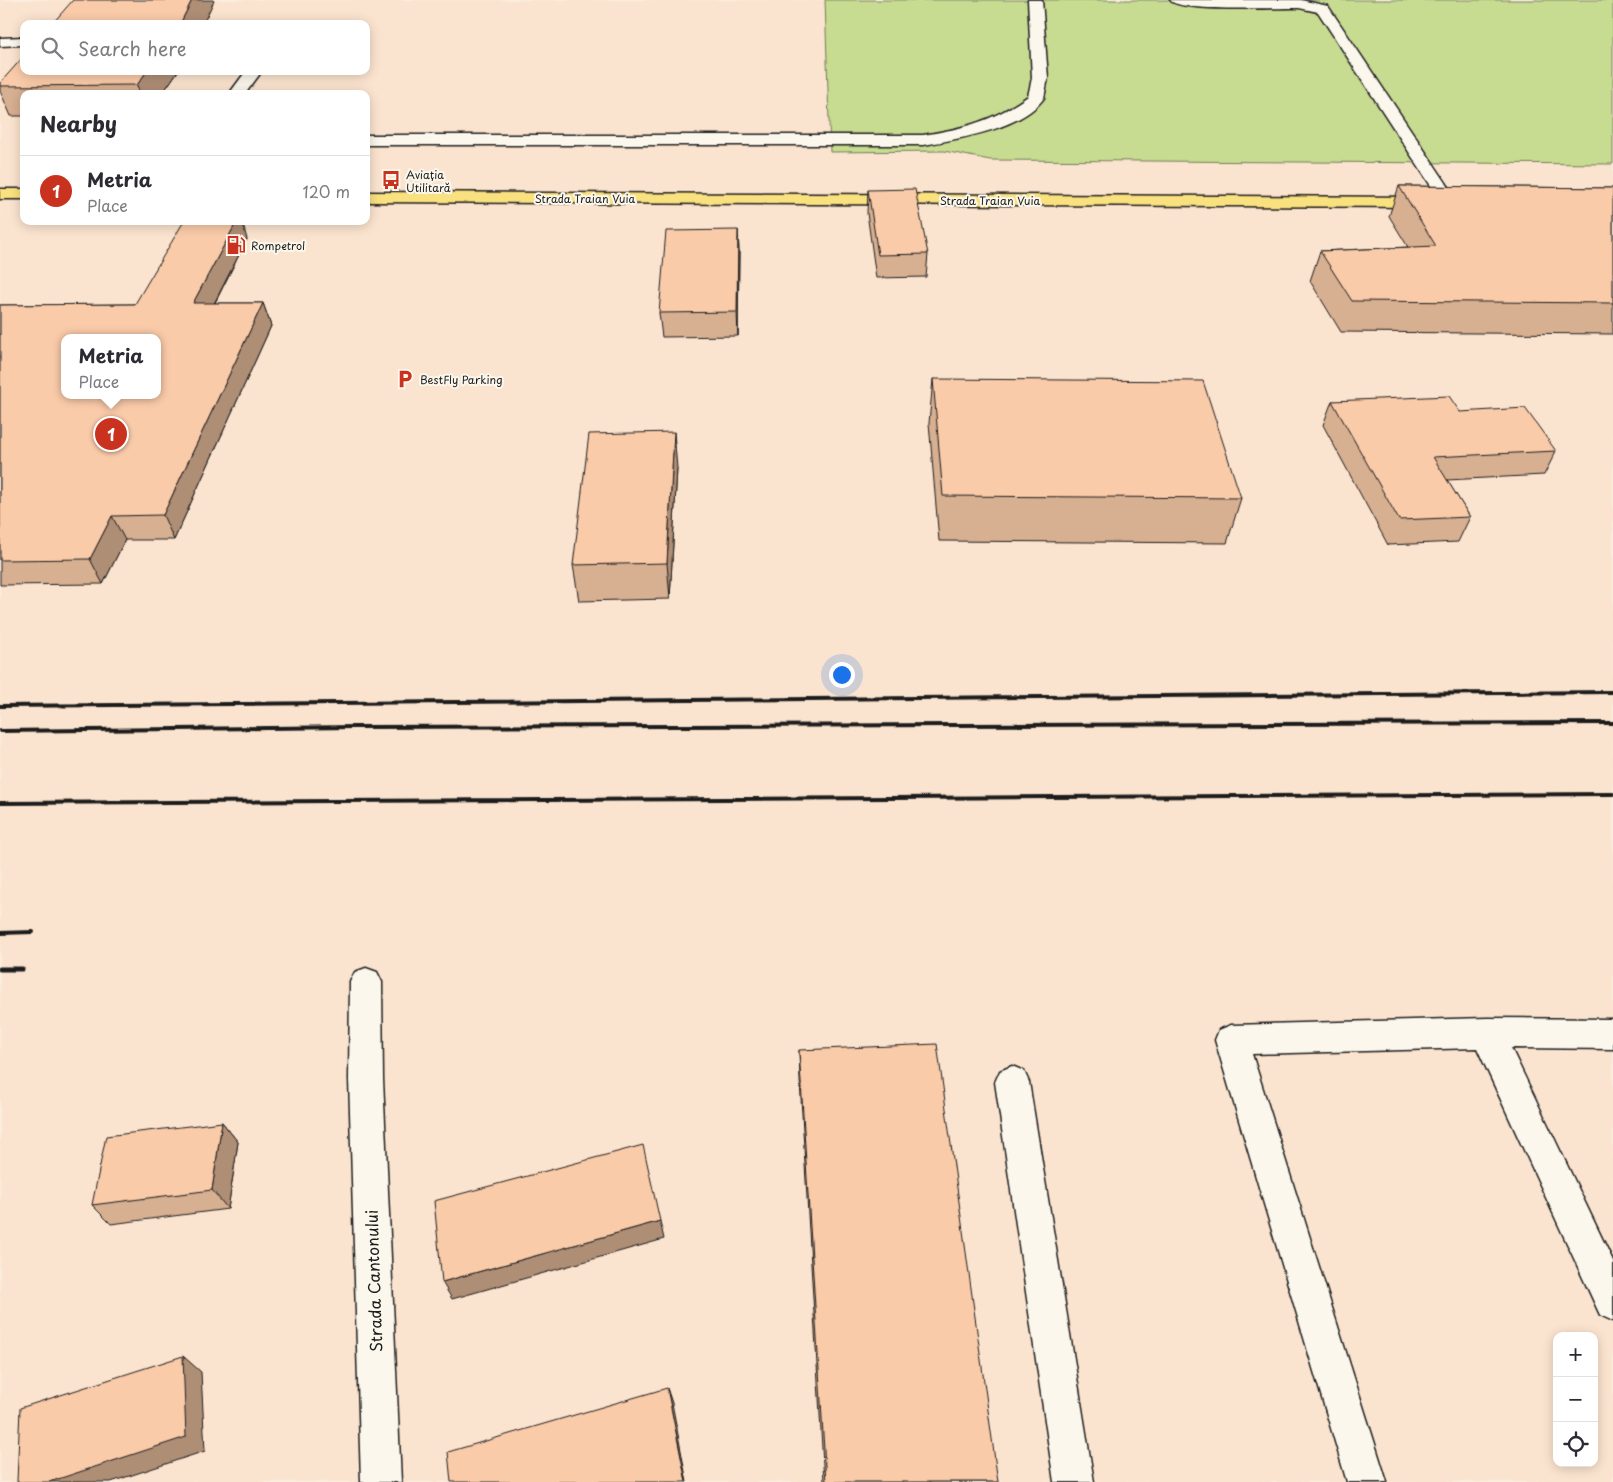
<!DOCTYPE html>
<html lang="en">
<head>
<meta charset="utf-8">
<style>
	body { margin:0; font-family:"Playpen Sans",sans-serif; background:#f2f2f3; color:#2b2b33 }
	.controls { position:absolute; right:15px; bottom:15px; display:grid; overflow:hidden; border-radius:10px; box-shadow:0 2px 12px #0003 }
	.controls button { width:45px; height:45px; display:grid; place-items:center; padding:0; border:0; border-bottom:1px solid #e1e1e2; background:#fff; color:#2b2b33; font:25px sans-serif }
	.you { position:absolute; left:841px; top:674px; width:18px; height:18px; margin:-12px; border:4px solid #fff; border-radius:50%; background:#1a73e8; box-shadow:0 0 0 8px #1a73e833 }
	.badge { display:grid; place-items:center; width:32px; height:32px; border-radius:50%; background:#c8321e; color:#fff; font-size:16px; font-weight:700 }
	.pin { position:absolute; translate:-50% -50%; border:2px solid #fff; box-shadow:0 1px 5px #0006 }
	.popup { position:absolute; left:61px; top:334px; width:100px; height:65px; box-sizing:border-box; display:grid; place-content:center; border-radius:10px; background:#fff; filter:drop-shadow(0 1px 4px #0005); font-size:16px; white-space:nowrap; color:#7c7c81 }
	.popup b { font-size:19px; color:#2b2b33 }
	.popup::after { content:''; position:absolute; left:50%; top:100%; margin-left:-10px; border:10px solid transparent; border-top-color:#fff }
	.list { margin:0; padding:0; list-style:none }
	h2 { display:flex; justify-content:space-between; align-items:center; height:65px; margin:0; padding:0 20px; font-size:21px }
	h2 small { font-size:16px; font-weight:400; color:#7c7c81 }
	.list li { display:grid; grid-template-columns:32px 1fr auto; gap:15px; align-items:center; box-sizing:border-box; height:70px; padding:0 20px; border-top:1px solid #e1e1e2 }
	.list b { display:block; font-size:19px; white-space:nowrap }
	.list p { margin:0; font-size:16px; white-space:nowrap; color:#7c7c81 }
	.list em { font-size:16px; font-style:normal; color:#7c7c81 }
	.icon { flex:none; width:28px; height:28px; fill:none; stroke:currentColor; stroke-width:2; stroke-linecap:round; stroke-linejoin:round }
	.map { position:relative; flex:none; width:1613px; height:1482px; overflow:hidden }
	.search { position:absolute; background:#fff; box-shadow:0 2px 12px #0003; left:20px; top:20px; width:350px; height:55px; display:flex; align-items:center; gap:12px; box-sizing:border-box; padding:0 18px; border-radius:10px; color:#7c7c81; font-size:19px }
	.panel { position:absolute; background:#fff; box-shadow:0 2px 12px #0003; left:20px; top:90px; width:350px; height:135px; border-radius:10px }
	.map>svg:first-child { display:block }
</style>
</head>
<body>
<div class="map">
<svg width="1613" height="1482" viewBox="0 0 1613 1482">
	<rect width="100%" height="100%" fill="#fbeedf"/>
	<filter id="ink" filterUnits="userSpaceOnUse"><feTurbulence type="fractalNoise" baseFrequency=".02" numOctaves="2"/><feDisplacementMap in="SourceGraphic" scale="10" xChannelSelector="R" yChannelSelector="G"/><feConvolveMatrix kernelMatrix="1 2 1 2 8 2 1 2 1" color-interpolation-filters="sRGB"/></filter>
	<g filter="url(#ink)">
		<path fill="#fbe4cf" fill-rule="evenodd" d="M 0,0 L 1613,0 L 1613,1482 L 0,1482 ZM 24,24 L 366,24 L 366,71 L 24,71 ZM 24,94 L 366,94 L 366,221 L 24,221 ZM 65,338 L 157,338 L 157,395 L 65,395 ZM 1557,1336 L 1594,1336 L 1594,1463 L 1557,1463 Z"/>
		<polygon fill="#c7db91" stroke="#727c56" points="825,0 1613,0 1613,164 990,160 944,151 830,152"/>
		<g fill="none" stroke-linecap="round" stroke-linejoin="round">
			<g stroke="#1c1c1c" stroke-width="3">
				<g id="service">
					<path d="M 1028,0 L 1042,0 L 1048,78 L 1044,98 C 1022,129 958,139 923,145 L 366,145 L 366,135 L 923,135 C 966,128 993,121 1028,96 L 1032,78 Z"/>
					<path d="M 1170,0 L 1301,0 L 1328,6 L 1459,202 L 1456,206 L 1444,206 L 1318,12 C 1312,11 1305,9 1299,8 C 1278,7 1179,13 1170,0 Z"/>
					<polygon points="24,37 24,45 0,46 0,38"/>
					<polygon points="246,71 262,71 245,94 229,94"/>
					<polygon points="1487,1018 1613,1019 1613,1049 1511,1048 1613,1261 1613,1321 1600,1315 1477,1048 1252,1054 1387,1482 1347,1482 1215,1040 1219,1030 1231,1025"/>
					<polygon points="1012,1066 1024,1071 1029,1082 1094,1482 1054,1482 995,1082 1000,1071"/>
				</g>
			</g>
			<g stroke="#1c1c1c" stroke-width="3">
				<polygon id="minor" points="366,968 377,972 382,982 383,1079 401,1482 361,1482 349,1079 350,982 355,972"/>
			</g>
			<g stroke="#1c1c1c" stroke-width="3">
				<g id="primary">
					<rect x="0" y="189" width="24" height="10"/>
					<polygon points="366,192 1432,197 1438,198 1441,202 1438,206 1432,207 366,202"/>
				</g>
			</g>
			<use href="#service" fill="#fbf7ec" fill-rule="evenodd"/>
			<use href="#minor" fill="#fbf7ec" fill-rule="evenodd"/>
			<use href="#primary" fill="#fae180" fill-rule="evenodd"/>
			<g stroke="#1c1c1c" stroke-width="4">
				<polyline points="0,706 1613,692"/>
				<polyline points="0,731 355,727 1613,723"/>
				<polyline points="0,803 1613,794"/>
				<polyline points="0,933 33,932"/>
			</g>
			<polyline stroke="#1c1c1c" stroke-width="5" points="0,969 22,969"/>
		</g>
		<g fill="#d7af91" stroke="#1c1c1c">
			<polygon points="24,71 178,71 162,94 24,94 24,116 11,116 0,91 0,83"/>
			<polygon points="1399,186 1613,188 1613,334 1341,332 1310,281 1320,251 1408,247 1389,216"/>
			<polygon points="868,190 928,254 926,277 876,278 867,213"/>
			<polygon points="738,230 739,253 738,336 662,337 659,313"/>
			<polygon points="247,239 215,303 263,303 271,326 174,540 125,540 103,584 0,585 0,305 135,304"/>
			<polygon points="933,379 1241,498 1227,543 939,541 929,423"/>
			<polygon points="1332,401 1460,412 1556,451 1544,475 1447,480 1470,517 1458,542 1388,545 1323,425"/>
			<polygon points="677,468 670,599 579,601 573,565"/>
			<polygon points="799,1050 998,1482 824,1482 800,1081"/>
			<polygon points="222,1122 238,1142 228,1209 111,1224 92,1205"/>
		</g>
		<g fill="#af8e76" stroke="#1c1c1c">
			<polygon points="192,0 213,0 214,1 203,24 180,24"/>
			<polygon points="147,71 178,71 162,94 140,94 137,85"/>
			<polygon points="237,221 242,221 247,239 202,327 193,303"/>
			<polygon points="738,230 739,253 738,336 737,312"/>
			<polygon points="263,303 271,326 174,540 163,515"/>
			<polygon points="674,432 677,468 670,599 667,563"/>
			<polygon points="112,516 125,540 103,584 90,559"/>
			<polygon points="222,1122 238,1142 228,1209 212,1190"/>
			<polygon points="660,1221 664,1239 452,1299 442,1282"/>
			<polygon points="183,1356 201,1372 205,1451 111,1482 49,1482"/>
			<polygon points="667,1388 672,1403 687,1482 686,1482"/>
		</g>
		<g fill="#facba9" stroke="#1c1c1c" fill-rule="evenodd">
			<polygon points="73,0 192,0 180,24 52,24"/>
			<polygon points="24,56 24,71 147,71 137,85 0,86 0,83"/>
			<polygon points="1399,186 1613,188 1613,303 1352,301 1320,251 1436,246"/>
			<polygon points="915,189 928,254 878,255 868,190"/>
			<path d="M 184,221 L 237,221 L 193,303 L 263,303 L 163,515 L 112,516 L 90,559 L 0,560 L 0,305 L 135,304 ZM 65,338 L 157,338 L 157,395 L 65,395 Z"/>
			<polygon points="738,230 737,312 659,313 666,231"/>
			<polygon points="933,379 1203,381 1241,498 943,496"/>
			<polygon points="1449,396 1460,412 1525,408 1556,451 1433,457 1470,517 1399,520 1332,401"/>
			<polygon points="674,432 667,563 573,565 589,434"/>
			<polygon points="937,1044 998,1482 826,1482 799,1050"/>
			<polygon points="222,1122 212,1190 92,1205 106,1136"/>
			<polygon points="643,1145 660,1221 442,1282 434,1201"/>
			<polygon points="183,1356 186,1437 49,1482 17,1482 20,1408"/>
			<polygon points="667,1388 686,1482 451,1482 448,1452"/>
		</g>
	</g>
	<defs>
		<g id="bus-bare" transform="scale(1.5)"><path d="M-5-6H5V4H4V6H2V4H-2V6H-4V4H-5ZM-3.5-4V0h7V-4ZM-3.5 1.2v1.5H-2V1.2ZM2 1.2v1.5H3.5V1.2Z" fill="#c8321e" stroke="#fbf7ec" stroke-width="2.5" paint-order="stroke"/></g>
		<g id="fuel-bare" transform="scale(1.5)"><path d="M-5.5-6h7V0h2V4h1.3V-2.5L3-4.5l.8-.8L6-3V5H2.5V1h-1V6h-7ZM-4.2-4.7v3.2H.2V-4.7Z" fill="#c8321e" stroke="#fbf7ec" stroke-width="2.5" paint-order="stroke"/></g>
		<g id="parking-bare" transform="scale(1.5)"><path d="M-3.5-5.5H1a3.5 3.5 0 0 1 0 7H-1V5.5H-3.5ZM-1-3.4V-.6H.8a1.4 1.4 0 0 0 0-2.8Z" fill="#c8321e" stroke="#fbf7ec" stroke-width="2.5" paint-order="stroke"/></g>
	</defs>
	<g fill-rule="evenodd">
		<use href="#bus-bare" x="391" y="180"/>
		<use href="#fuel-bare" x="236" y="245"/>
		<use href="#parking-bare" x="405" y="379"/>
	</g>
	<g text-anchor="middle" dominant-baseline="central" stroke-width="4" stroke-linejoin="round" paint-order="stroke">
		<g font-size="11" fill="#1c1c1c" stroke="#fbf7ec" text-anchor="start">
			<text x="406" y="174">Aviația<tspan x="406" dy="13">Utilitară</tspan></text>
			<text x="251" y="245">Rompetrol</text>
			<text x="420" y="379">BestFly Parking</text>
		</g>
		<g font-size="11" fill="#1c1c1c" stroke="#fbf7ec">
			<text x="585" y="198">Strada Traian Vuia</text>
			<text x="990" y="200">Strada Traian Vuia</text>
		</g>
		<g font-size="16" fill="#1c1c1c" stroke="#fbf7ec">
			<text transform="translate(373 1281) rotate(-92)">Strada Cantonului</text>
		</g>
	</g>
</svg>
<div class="controls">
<button>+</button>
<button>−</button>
<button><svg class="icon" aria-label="locate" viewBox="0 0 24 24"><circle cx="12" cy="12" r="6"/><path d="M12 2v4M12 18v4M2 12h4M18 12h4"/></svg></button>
</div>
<div class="you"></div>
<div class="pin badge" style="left:111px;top:434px">1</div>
<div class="popup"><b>Metria</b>Place</div>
<div class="search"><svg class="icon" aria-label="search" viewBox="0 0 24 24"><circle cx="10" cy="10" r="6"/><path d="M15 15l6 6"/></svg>Search here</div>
<section class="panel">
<h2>Nearby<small></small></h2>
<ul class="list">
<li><span class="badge">1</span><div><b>Metria</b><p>Place</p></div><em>120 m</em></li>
</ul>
</section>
</div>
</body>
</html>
